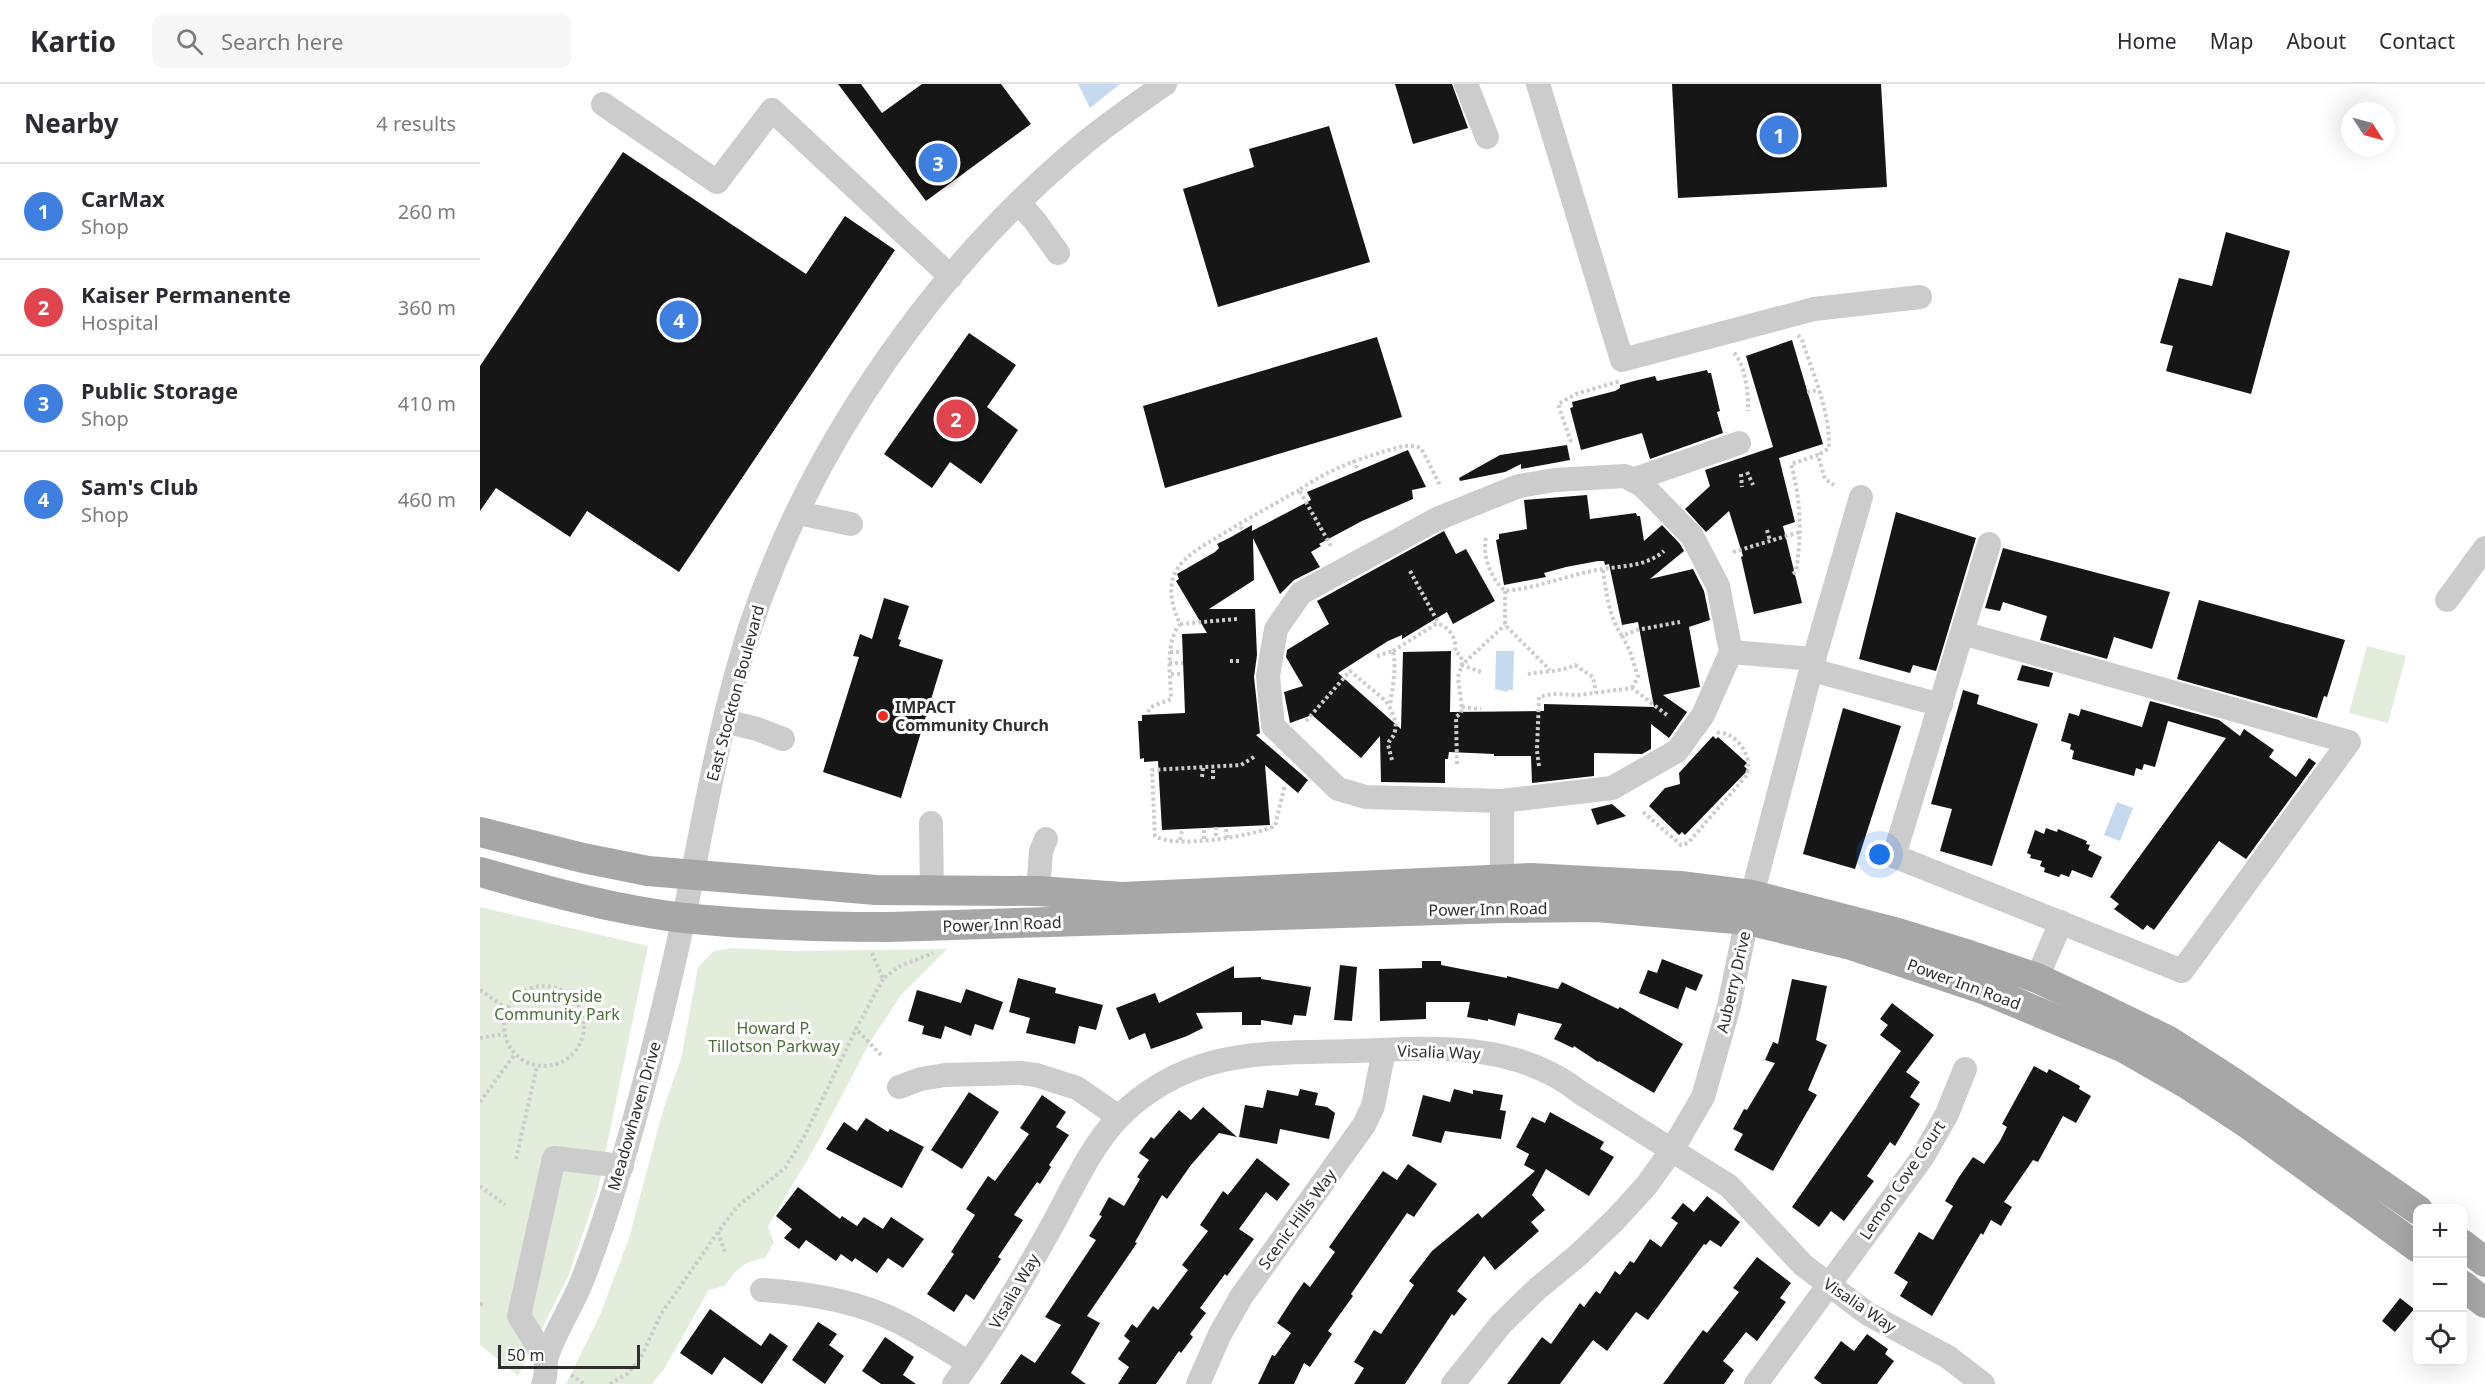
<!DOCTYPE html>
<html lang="en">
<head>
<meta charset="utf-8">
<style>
	body { margin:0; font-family:"Noto Sans",sans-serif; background:#f7f7f7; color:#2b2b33 }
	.controls { position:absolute; right:18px; bottom:18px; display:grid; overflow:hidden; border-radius:12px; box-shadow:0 6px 24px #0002 }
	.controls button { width:54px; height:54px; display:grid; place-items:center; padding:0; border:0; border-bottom:2px solid #e1e1e2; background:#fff; color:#2b2b33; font:30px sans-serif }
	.compass { position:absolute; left:1861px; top:18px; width:54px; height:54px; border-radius:50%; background:#fff; box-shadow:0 6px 24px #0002; rotate:126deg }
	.scale { position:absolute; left:18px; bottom:15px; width:142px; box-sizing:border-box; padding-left:6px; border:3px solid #2f2f2f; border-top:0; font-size:16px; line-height:21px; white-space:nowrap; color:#2f2f2f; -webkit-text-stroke:4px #fff; paint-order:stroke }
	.you { position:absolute; left:1400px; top:771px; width:21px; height:21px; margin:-15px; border:4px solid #fff; border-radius:50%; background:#1a73e8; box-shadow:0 0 0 9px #1a73e833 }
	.badge { display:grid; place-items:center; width:39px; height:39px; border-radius:50%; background:#f42922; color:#fff; font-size:20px; font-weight:700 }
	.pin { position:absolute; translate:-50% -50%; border:3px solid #fff; box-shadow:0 2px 6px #0006 }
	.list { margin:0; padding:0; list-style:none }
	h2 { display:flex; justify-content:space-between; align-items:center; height:78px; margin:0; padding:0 24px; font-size:26px }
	h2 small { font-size:20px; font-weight:400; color:#7c7c81 }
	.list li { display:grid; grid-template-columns:39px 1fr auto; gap:18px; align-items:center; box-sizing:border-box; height:96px; padding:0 24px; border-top:2px solid #e1e1e2 }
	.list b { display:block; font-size:22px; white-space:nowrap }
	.list p { margin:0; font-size:20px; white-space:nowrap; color:#7c7c81 }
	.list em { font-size:20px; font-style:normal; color:#7c7c81 }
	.icon { flex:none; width:33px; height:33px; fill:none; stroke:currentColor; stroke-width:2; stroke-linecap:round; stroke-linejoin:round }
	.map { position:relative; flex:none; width:2005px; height:1300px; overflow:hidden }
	header { display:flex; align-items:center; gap:36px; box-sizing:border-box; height:84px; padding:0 30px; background:#fff; border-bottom:2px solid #e1e1e2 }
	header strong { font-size:28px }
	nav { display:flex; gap:33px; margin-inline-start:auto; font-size:21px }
	.search { width:420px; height:54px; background:#f7f7f7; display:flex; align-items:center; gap:15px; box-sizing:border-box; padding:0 21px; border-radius:12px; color:#7c7c81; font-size:22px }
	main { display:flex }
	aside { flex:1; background:#fff }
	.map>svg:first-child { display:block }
</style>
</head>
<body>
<header>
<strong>Kartio</strong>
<div class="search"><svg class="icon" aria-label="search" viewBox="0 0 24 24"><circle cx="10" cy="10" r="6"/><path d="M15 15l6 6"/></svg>Search here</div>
<nav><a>Home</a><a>Map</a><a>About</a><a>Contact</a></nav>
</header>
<main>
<aside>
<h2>Nearby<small>4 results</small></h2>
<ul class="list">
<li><span class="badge" style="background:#3f7fe0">1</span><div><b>CarMax</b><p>Shop</p></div><em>260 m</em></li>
<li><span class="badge" style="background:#e0444e">2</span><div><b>Kaiser Permanente</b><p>Hospital</p></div><em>360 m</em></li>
<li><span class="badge" style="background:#3f7fe0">3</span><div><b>Public Storage</b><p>Shop</p></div><em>410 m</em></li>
<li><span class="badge" style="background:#3f7fe0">4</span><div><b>Sam's Club</b><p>Shop</p></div><em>460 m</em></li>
</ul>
</aside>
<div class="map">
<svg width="2005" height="1300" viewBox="0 0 2005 1300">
	<rect width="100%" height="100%" fill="#fff"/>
	<g fill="#e3eddb">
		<polygon points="1887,562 1926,572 1908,639 1869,629"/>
		<polygon points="0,823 168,862 118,1105 88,1193 38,1292 0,1261"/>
		<path d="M 253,864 L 314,867 L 467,865 L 421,911 L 389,960 L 335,1063 L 288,1142 L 294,1159 L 285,1174 C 265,1177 256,1184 245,1202 L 229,1206 L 184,1285 L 172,1300 L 86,1300 L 120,1231 L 149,1154 L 183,1026 L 201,975 L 218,883 L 234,867 Z"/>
	</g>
	<g fill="#c6daef">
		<polygon points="598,0 640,0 610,24"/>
		<polygon points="1016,567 1034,567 1033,606 1028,606 1028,608 1015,605"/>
		<polygon points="1637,718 1653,724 1640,757 1624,751"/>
	</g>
	<g fill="#161616">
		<polygon points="358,0 381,0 402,29 442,0 521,0 551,40 446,117"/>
		<polygon points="915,0 972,0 988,44 933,60"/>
		<polygon points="1192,0 1401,0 1407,103 1198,114"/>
		<polygon points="849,42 890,178 738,223 703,105 774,83 769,65"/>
		<polygon points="143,68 326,190 365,132 415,166 199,488 107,427 90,453 16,404 0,427 0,282"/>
		<polygon points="1746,148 1810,167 1771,310 1686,287 1693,262 1680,259 1699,194 1732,202"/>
		<polygon points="489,249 536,281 507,323 538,346 501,400 470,378 452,404 404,370"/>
		<polygon points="897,253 922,333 685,404 663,322"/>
		<polygon points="1312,256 1343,360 1299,374 1315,438 1303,442 1322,519 1274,530 1261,473 1263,472 1249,427 1226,448 1205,425 1230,402 1225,386 1293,363 1266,272"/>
		<polygon points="1227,286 1228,289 1231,289 1240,327 1237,328 1243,349 1170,375 1162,349 1101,366 1090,324 1093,323 1092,318 1135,307 1140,304 1140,301 1154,297 1175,292 1177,297"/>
		<polygon points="1087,361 1090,376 1041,385 1041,380 1025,388 980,397 979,394 1020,371"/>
		<polygon points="928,366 946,403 932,406 933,415 882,437 839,460 841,462 831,468 840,483 814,496 800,510 773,454 774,496 729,525 775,525 777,571 774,593 780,649 776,651 828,696 818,709 785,681 790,741 682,746 678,677 664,678 664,674 660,675 658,637 662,637 662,631 705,629 702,550 727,549 696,497 699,495 697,490 735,468 739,464 737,460 751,453 772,441 772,447 831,416 827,408"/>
		<polygon points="1107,411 1110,435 1156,429 1157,432 1160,432 1164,457 1182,441 1200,460 1204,467 1170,495 1213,485 1224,507 1230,536 1209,543 1220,603 1183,611 1207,628 1189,654 1171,640 1171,665 1162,670 1114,669 1114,692 1052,699 1051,672 1014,672 1014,670 969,668 968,675 965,675 965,699 901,698 900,652 881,674 832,631 810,639 804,608 823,602 806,573 807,566 849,540 837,517 964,447 976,470 986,465 1015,517 973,540 967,528 922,555 922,551 908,557 858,589 921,645 923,568 971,567 970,628 1064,627 1064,620 1174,623 1158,538 1142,541 1129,480 1125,481 1124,477 1118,477 1086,483 1064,489 1066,493 1024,501 1016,456 1019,455 1019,450 1047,445 1044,416"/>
		<polygon points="1416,428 1496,454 1456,587 1433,581 1430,589 1379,575"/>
		<polygon points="1523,464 1690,508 1672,565 1634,553 1627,575 1560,556 1567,532 1523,518 1520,527 1505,524"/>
		<polygon points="404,514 429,522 418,555 421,556 419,562 463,576 421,714 343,688 379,573 373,572 380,550 392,555"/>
		<polygon points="1719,516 1865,556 1847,613 1844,612 1837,634 1697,595"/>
		<polygon points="1542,581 1573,589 1569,603 1537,596"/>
		<polygon points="1483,606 1499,611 1497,620 1558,640 1512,782 1460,767 1472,725 1451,720"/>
		<polygon points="1670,617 1739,636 1760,652 1764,645 1794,666 1789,673 1816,693 1829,674 1836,679 1766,775 1739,757 1674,846 1667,841 1663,846 1634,825 1639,820 1630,813 1746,654 1688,637 1675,683 1664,680 1662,686 1656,684 1654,692 1592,675 1594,667 1590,665 1591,660 1581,657 1589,629 1599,632 1601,625 1662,643"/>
		<polygon points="1363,624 1421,642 1375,785 1323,770"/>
		<polygon points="1233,652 1236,655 1238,653 1267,679 1264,682 1268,686 1205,751 1202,748 1199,751 1169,722 1185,704 1200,700 1199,689"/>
		<polygon points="1132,720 1146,732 1117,741 1111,725"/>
		<polygon points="1566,744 1577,748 1578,745 1607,757 1606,760 1610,761 1608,766 1622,773 1612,794 1592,786 1589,793 1581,790 1579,793 1564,788 1565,784 1560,782 1562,777 1550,774 1551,771 1547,769 1555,746 1564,750"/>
		<polygon points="1182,875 1223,891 1216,907 1206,903 1198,925 1159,909 1168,886 1177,889"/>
		<polygon points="942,877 961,877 961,881 1027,894 1027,892 1078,905 1082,898 1138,925 1140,923 1203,960 1174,1009 1119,977 1118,978 1094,962 1093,964 1074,955 1082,940 1038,929 1035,942 1008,935 1008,937 987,933 990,918 946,918 946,935 900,937 899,885 942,884"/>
		<polygon points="860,881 877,883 872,937 854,936"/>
		<polygon points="754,882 754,894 781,893 781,895 831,903 826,932 814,931 812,941 781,936 781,941 762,941 762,928 716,929 723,944 707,952 671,965 665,949 649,956 636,924 675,909 679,919"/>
		<polygon points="538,894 576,904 575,909 623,921 616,946 599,942 595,960 546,949 550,934 529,928"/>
		<polygon points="1312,895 1347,902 1336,956 1347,961 1328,1006 1337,1011 1293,1087 1254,1066 1263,1050 1253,1045 1264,1025 1267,1026 1295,979 1285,976 1293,958 1298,960"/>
		<polygon points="486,905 523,918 513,946 495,940 491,952 465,942 461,955 442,950 444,942 428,937 437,906 481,919"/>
		<polygon points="1412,919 1454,951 1426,988 1440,998 1430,1013 1440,1020 1415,1062 1410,1058 1387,1092 1394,1097 1364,1137 1351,1127 1339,1143 1312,1123 1421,967 1400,951 1408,941 1400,935"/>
		<polygon points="1554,982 1567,989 1569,985 1600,1002 1599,1005 1611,1012 1596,1039 1583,1032 1558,1078 1553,1076 1524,1118 1532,1123 1521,1142 1511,1136 1503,1151 1501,1149 1452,1232 1420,1212 1428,1198 1414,1189 1439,1148 1453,1156 1473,1122 1465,1117 1479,1093 1493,1073 1504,1080 1520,1057 1527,1043 1522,1040"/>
		<polygon points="820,1005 838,1009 835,1021 847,1023 855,1029 849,1055 800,1045 797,1060 759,1053 765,1021 783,1024 787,1006 818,1012"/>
		<polygon points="974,1005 993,1010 993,1006 1023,1011 1020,1026 1026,1027 1021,1055 965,1047 961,1059 932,1052 943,1011 970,1018"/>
		<polygon points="489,1008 519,1028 482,1085 451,1066"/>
		<polygon points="562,1011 586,1028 576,1043 589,1051 569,1081 571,1083 560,1100 557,1098 534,1131 543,1136 518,1173 521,1175 503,1202 494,1216 486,1210 474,1228 447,1210 474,1170 471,1168 495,1131 486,1125 508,1092 515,1097 549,1050 540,1044"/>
		<polygon points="723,1023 757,1053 739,1049 711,1081 687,1115 682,1111 655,1158 657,1159 607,1232 620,1239 591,1289 606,1300 520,1300 541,1270 555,1279 581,1241 565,1233 616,1156 609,1152 622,1132 619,1131 629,1113 644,1122 660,1095 657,1093 669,1076 659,1069 671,1053 674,1055 699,1026 711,1036"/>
		<polygon points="1070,1028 1124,1058 1120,1065 1134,1073 1109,1112 1066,1085 1052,1111 1065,1126 1051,1138 1059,1147 1015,1186 1004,1172 977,1207 987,1215 974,1232 972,1230 925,1300 874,1300 884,1284 874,1278 894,1246 901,1250 934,1201 929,1197 952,1167 998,1129 1002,1134 1055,1087 1044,1081 1049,1070 1036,1063 1052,1033 1065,1039"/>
		<polygon points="386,1034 408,1048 410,1045 444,1063 422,1104 346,1065 364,1038 377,1047"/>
		<polygon points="777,1074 810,1100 797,1117 786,1108 759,1145 774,1155 747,1192 745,1190 720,1224 726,1229 710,1250 713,1253 701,1269 699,1267 676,1300 638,1300 649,1283 638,1275 650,1257 644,1252 652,1240 657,1244 673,1222 678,1226 708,1186 702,1181 728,1147 720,1141 743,1107 748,1111"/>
		<polygon points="928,1080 957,1100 934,1133 927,1129 871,1210 873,1212 848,1247 852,1250 830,1283 824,1279 814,1300 778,1300 792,1271 795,1272 811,1249 797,1239 813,1214 824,1198 830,1203 855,1168 849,1163 903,1087 917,1096"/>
		<polygon points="318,1103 360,1135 362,1132 377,1142 384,1133 403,1145 411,1133 444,1155 423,1184 408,1174 397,1189 375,1174 372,1178 361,1170 356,1177 326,1156 319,1165 304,1154 312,1145 296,1132"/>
		<polygon points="1227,1112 1260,1138 1241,1163 1230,1156 1226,1161 1224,1160 1168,1236 1156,1228 1127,1267 1113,1256 1080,1300 1027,1300 1062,1253 1071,1260 1100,1219 1104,1223 1116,1207 1120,1210 1135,1187 1140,1191 1150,1177 1154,1179 1170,1155 1181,1163 1198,1139 1191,1134 1203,1119 1214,1128"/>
		<polygon points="1277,1173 1311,1199 1300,1214 1306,1218 1277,1257 1266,1248 1243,1277 1254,1286 1244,1300 1183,1300 1223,1246 1227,1249 1259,1208 1253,1204"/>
		<polygon points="1920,1214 1934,1225 1915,1248 1902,1237"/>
		<polygon points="230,1225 281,1262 290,1249 308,1262 282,1300 244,1273 232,1291 200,1269"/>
		<polygon points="338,1238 357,1250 349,1261 364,1272 345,1300 312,1276"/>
		<polygon points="1387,1250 1408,1265 1405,1270 1414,1277 1397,1300 1342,1300 1334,1294 1361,1257 1374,1267"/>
		<polygon points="405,1253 434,1273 423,1291 436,1300 401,1300 382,1287"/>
	</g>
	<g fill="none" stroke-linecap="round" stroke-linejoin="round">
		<g stroke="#ccc" stroke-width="4" stroke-dasharray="3 3" stroke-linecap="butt">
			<path d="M 1318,251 L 1322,256 C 1333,290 1350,327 1349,364 L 1338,371"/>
			<path d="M 1254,269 C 1265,280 1269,311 1268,327"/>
			<polyline points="1327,308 1338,306"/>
			<polyline points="1091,358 1078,320 1096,310 1140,297"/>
			<polyline points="873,376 877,384"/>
			<polyline points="1267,388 1273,401"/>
			<polyline points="1261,390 1262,403"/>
			<polyline points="762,445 759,440 819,406"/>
			<polyline points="1287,446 1290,457"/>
			<path d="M 1006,454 C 1002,472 1011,495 1025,507 C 1056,504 1083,493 1112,487 C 1137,481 1163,485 1184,467"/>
			<path d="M 851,462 L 819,406 C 850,385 873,377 909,366 C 920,363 929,359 941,364 L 961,403"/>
			<polyline points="1253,468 1320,448"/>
			<path d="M 1123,486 C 1126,508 1129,533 1142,552"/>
			<polyline points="930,487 959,540"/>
			<path d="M 1313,490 L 1316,487 C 1322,451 1321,416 1311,380 L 1338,371 L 1345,395 L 1354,401"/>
			<polyline points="1025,507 1025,541 1070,586"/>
			<path d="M 757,535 L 700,540 C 672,479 716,468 759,440"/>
			<path d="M 913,567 L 956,540 C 969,541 977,555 975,567 L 981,572 L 982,581 L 978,593 L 982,624 L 981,629 L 976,633 L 977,681"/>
			<polyline points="690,568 699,568"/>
			<path d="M 897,572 L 913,567 C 917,586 912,604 910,622"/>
			<polyline points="750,577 759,577"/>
			<polyline points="689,579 703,579"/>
			<polyline points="1001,588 982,581 1025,541"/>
			<polyline points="691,590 700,590"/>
			<path d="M 1048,590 C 1063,587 1081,588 1095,581 L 1113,593 L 1116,609"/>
			<polyline points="1152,604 1158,593 1150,567 1142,552 1157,546 1200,538"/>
			<polyline points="982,623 1001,625"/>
			<path d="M 668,628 L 671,623 L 691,615 C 691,592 684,560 700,540"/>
			<path d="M 826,637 L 870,587 L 906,617 C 911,626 918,637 915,647 C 914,654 909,655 908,661 L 912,676"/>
			<path d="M 774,673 L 761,681 L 672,686 L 675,752 C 695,765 773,752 795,742 L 805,700"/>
			<polyline points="1059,682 1057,667 1059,613 1073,610 1099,611 1152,604 1187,631"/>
			<polyline points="722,693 723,684"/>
			<polyline points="733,695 733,683"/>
			<path d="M 1163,728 L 1201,761 L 1208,759 L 1266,692 C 1273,677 1263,659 1249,651 C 1245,649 1239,649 1235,648"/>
			<polyline points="736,743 736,755"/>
			<polyline points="746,745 747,754"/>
			<polyline points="724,746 724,756"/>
			<polyline points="700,756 702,747"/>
			<polyline points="392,869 403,895 418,883 453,869"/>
			<circle cx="64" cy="942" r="40"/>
			<polyline points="0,906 27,925"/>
			<polyline points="0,954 24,950"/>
			<polyline points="401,971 376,945 403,895"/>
			<polyline points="0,1018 35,970"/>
			<polyline points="36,1075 57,982"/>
			<polyline points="0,1102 25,1121"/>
			<polyline points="238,1148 245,1169"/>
			<polyline points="0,1220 4,1221"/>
			<polyline points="91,1291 104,1300"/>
			<polyline points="130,1300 147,1290 160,1275 181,1230 238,1148 257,1123 305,1084 324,1053 376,945"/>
		</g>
		<g stroke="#ccc" stroke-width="24">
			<polyline points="986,0 1007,53"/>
			<polyline points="1058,0 1142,276 1334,225 1440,213"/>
			<polyline points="123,20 237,98 292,26 471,193"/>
			<polyline points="539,119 555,137 578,169"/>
			<polyline points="1152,396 1259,359"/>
			<polyline points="318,429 371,440"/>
			<polyline points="1967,516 2005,464"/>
			<path d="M 1482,549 L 1869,658 L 1702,887 L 1414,772 C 1446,668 1478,564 1509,460"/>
			<polyline points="1251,568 1334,575"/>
			<polyline points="1332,586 1461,621"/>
			<polyline points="245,637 277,645 303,655"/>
			<polyline points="451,739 452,808"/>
			<polyline points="1022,794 1022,717 1132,704 1197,667 1223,631 1251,568 1238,502 1212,452 1163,402 1145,392 1075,396 1039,402 957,435 821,509 796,545 788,592 793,642 858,705 886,713 1022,717"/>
			<polyline points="558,807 561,767 566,755"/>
			<polyline points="1557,894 1581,838"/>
			<polyline points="419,1003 441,995 465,991 540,989 556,991 597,1004 639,1033"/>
			<path d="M 282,1206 C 329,1209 379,1217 421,1239 C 445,1251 467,1266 489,1279"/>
			<polyline points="66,1275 39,1232 74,1074 142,1082"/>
			<path d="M 63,1300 C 68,1290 64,1282 67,1272 C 76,1246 92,1222 102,1197 C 130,1126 151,1051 170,977 C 186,914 201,851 213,788 C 229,705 245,621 271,541 C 332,359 458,179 607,57 C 632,37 659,18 685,0"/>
			<path d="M 474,1300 C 512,1248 543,1194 574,1138 C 593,1103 610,1064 638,1034 C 664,1007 699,987 735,978 C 785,965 846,969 898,966 C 969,963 1042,962 1101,1009 L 1249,1102 L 1323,1181 L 1388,1230 L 1468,1273 L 1503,1300"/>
			<polyline points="718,1300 740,1250 761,1213 884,1041 893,1022 904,966"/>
			<polyline points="973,1300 1021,1240 1057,1205 1097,1172 1134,1137 1166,1102 1192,1066 1223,1013 1249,922 1272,811 1334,575 1381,413"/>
			<polyline points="1276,1300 1442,1074 1467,1030 1485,985"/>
		</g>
		<g stroke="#a7a7a7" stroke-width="30">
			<polyline points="0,748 103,774 168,787 396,806 558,807 642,813 1051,794 1200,802 1272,811 1418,849 1483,869 1557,894 1617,922 1689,957 1751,997 1938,1126"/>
			<path d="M 0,788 C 67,807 135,826 204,834 C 272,841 341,843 409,843 L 1024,824 L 1117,823 L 1267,836 L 1371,861 L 1503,905 L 1644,964 L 1707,1000 L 1768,1040 L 1938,1164"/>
			<polyline points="1982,1160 2005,1178"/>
			<polyline points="1982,1201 2005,1219"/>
		</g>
	</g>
	<circle fill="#f42922" stroke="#fff" stroke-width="2" cx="403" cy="632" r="6"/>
	<g text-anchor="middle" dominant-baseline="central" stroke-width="6" stroke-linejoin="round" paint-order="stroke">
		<g font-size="16" fill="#2f2f2f" stroke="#fff">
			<text transform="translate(255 609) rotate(-75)">East Stockton Boulevard</text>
			<text transform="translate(1008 825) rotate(-1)">Power Inn Road</text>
			<text transform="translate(522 840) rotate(-2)">Power Inn Road</text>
			<text transform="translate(1253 898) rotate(-77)">Auberry Drive</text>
			<text transform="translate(1484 900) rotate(20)">Power Inn Road</text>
			<text transform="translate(959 968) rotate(2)">Visalia Way</text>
			<text transform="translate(154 1032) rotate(-74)">Meadowhaven Drive</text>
			<text transform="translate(1422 1096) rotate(-56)">Lemon Cove Court</text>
			<text transform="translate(817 1135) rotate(-54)">Scenic Hills Way</text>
			<text transform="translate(534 1207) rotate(-60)">Visalia Way</text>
			<text transform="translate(1380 1221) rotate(34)">Visalia Way</text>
		</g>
		<g font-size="16" font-weight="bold" fill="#2f2f2f" stroke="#fff" text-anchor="start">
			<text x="415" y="623">IMPACT<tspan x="415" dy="18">Community Church</tspan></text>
		</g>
		<g font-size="16" fill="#4c6e38" stroke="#fff">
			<text x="77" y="912">Countryside<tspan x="77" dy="18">Community Park</tspan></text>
			<text x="294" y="944">Howard P.<tspan x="294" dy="18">Tillotson Parkway</tspan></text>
		</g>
	</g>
</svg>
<div class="controls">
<button>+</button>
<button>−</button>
<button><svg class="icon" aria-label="locate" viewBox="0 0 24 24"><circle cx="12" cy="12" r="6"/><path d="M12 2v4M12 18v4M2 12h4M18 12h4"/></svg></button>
</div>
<svg class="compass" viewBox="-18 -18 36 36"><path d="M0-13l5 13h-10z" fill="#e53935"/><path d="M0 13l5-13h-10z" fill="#7c7c81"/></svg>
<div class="scale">50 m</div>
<div class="you"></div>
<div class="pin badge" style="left:1299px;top:51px;background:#3f7fe0">1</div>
<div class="pin badge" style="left:476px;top:335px;background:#e0444e">2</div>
<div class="pin badge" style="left:458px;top:79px;background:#3f7fe0">3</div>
<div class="pin badge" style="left:199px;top:236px;background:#3f7fe0">4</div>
</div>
</main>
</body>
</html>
